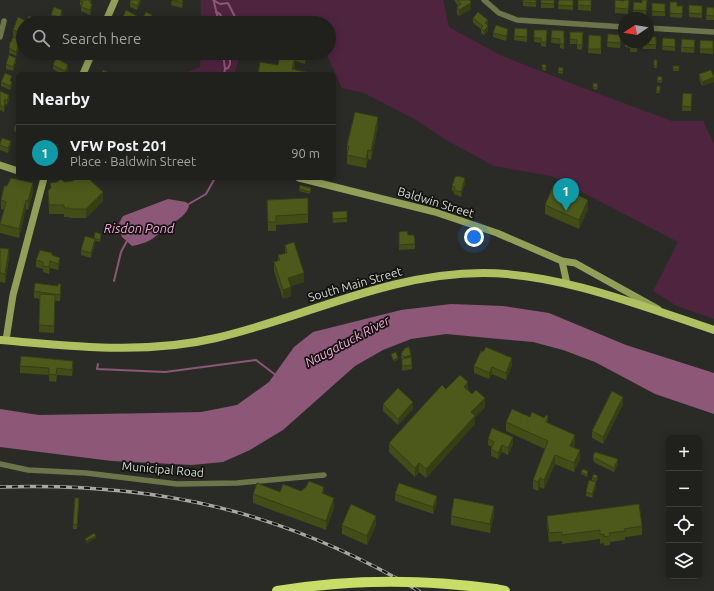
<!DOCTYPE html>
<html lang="en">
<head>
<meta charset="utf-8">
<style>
	body { margin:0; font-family:Ubuntu,sans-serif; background:#2d2d2a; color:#f1f3f6 }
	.controls { position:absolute; right:12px; bottom:12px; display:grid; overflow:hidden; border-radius:6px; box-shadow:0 2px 10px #0003 }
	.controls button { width:36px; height:36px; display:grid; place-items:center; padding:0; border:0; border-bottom:1px solid #3d3e3b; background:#20201d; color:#f1f3f6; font:20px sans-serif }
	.compass { position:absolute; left:618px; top:12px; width:36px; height:36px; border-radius:50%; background:#20201d; box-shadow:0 2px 10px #0003; rotate:258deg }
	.you { position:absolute; left:474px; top:237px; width:14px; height:14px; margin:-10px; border:3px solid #fff; border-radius:50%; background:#1a73e8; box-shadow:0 0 0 6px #1a73e833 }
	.badge { display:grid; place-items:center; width:26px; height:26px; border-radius:50%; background:#f790ce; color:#fff; font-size:13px; font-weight:700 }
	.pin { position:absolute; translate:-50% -33px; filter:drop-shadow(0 1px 2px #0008) }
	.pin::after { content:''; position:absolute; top:21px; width:14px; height:12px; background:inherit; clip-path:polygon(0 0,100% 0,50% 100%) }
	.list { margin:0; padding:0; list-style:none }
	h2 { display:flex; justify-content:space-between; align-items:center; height:52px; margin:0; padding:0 16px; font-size:17px }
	h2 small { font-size:13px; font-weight:400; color:#a2a3a4 }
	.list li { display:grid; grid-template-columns:26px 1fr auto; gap:12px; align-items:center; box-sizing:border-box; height:56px; padding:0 16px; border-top:1px solid #3d3e3b }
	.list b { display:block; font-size:15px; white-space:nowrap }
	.list p { margin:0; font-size:13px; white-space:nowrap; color:#a2a3a4 }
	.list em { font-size:13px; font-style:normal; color:#a2a3a4 }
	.icon { flex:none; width:22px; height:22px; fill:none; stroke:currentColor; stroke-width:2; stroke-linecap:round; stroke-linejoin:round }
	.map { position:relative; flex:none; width:714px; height:591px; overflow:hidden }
	.search { position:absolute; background:#20201d; box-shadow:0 2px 10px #0003; left:16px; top:16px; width:320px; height:44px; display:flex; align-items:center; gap:10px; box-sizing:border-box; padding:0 14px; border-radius:22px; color:#a2a3a4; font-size:15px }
	.panel { position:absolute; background:#20201d; box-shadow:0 2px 10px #0003; left:16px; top:72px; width:320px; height:108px; border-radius:6px }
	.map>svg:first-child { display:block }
</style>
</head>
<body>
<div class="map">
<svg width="714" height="591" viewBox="0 0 714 591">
	<rect width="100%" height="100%" fill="#2a2b27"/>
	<g fill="#4f243f">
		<polygon points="201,0 443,0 449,27 500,55 586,89 672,121 703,121 714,144 714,319 677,306 653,291 678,242 551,176 494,166 446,140 416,120 364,93 342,88 326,53 329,53 329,23 290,23 276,16 261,23 201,23"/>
		<polygon points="201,53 241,53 234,74 182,74 200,67"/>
	</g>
	<g fill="#8d5777">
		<path d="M 168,199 L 186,202 L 189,206 C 186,216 178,219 170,225 C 154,237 153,242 132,246 L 122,237 L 118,225 L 123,216 Z"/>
		<polygon points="451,304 503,306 549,313 626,345 714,373 714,414 655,394 595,362 563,350 533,342 446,334 411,339 383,350 355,366 283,430 250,450 223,462 192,465 112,461 0,447 0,409 39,415 154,413 201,412 237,405 269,382 294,347 313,332 401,310"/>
	</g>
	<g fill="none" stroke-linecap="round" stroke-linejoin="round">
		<g stroke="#8d5777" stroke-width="2">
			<polyline points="213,0 220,4 228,3 238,23"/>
			<polyline points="214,2 219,23"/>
			<polyline points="216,12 220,14 224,23"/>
			<polyline points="223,53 225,69"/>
			<polyline points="224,74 225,69 228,68 230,64 230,53"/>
			<polyline points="187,205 206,194 215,178"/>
			<polyline points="114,281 121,252 128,239"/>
			<polyline points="98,364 97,369 165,372 256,360 277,376"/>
		</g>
		<g stroke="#6c7549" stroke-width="5.5">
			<polyline points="484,0 499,13 517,20 624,27"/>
			<polyline points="648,28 714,32"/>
			<polyline points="0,37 4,21"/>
			<polyline points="0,464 28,470 86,473 177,484 237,483 324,475"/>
		</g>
		<g stroke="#919f57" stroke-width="7">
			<polyline points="105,23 115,0"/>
			<polyline points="83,74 92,53"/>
			<polyline points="0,165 18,171"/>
			<polyline points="299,178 435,212 497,233 562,261 575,263 658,309"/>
			<polyline points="562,261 567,284"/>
			<polyline points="6,340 13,295 44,178"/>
		</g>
		<path stroke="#aec060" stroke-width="8" d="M 0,340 C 72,346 144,355 216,338 C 306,317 389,273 483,273 C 559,273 642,306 714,330"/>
		<polyline stroke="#c8dd68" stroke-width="10" points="495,589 505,591"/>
		<g stroke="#a7a7a5" stroke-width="3.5">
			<path id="rail" d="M 0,487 C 157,482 283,511 419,591"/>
		</g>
		<use href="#rail" stroke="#131311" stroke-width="2" stroke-dasharray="6" stroke-linecap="butt"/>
		<path stroke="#c8dd68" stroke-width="10" d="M 277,591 C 350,579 422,579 495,589"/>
	</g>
	<g fill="#424c17">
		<polygon points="91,0 92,8 90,15 81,11 81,6 80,5 80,1"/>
		<polygon points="141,0 141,2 137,10 130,7 130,2"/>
		<polygon points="172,0 183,0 182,8 171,5"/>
		<polygon points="454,0 470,0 471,9 459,16 457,14 457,7 458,6"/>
		<polygon points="523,0 536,0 536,7 523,6"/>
		<rect x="541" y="0" width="13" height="8"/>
		<polygon points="559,0 573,0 573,10 558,9"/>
		<polygon points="578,0 591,0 591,11 578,10"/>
		<polygon points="629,0 628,14 615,13 615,8 624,1"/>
		<polygon points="647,0 646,15 633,14 634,2 642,3"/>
		<polygon points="652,3 665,4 665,16 652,16"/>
		<polygon points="689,5 702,6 702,18 689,17"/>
		<polygon points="677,6 683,6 682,18 670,17 670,13"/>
		<polygon points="707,7 714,8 714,20 706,20"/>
		<polygon points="126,10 137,20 135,23 122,23 122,19"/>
		<polygon points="62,14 60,22 51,19 51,15"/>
		<polygon points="29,16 36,19 36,23 23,23 23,41 15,38 21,40 21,45 16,56 9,53 10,42 11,42 13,37 13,30 18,17 26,21"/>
		<polygon points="144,16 152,17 150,21 144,19"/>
		<polygon points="473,18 488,25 488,31 484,35 481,33 481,29 473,23"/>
		<polygon points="534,30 547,30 546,47 541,46 541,43 534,42"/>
		<polygon points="552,30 564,36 564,49 560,48 560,44 551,43"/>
		<polygon points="570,32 583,32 582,50 577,49 577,44 570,44"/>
		<polygon points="493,33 508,33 506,41 493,37"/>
		<polygon points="527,33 527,42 514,40 514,36"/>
		<polygon points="608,34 621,39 620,48 607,47"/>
		<polygon points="589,35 601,36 601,54 588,53"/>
		<polygon points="663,38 675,39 675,51 662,50"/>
		<polygon points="700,40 713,46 713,54 700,53"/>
		<polygon points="656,41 656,49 643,49 643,42"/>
		<polygon points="625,42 638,42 637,52 630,52 630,48 625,47"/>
		<polygon points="695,44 694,53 681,52 681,47"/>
		<polygon points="47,53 47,55 44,60 37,57 37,54"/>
		<polygon points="64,53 76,53 76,55 73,58 70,57 69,60 64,58"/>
		<polygon points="307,53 305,64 295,61 295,56"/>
		<rect x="654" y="60" width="3" height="8"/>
		<polygon points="16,62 13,71 6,69 6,64"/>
		<polygon points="53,65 68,69 66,74 61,74 53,69"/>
		<rect x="673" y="66" width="6" height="5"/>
		<polygon points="546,67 546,71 542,70 542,68"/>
		<polygon points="563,70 563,74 558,73 558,71"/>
		<polygon points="699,74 714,82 702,86 699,79"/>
		<polygon points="662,79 662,83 657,82 657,80"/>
		<polygon points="12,81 12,87 10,90 1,86 1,82"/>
		<polygon points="657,86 660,86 660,93 656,93"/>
		<polygon points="593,87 598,87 597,90 593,89"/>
		<polygon points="0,91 9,100 7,105 5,104 5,108 4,112 0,110"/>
		<polygon points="683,93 692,94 691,111 682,111"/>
		<polygon points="18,122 18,133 14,131 14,129"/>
		<polygon points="378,126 371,160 368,159 366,168 347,164 347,145"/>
		<polygon points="0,143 11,145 8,153 0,150"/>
		<polygon points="64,182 103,201 86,218 70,218 69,217 64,217 64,214 49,214 48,191"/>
		<polygon points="465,183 461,197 454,194 454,191 452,191 452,186"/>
		<polygon points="299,189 311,190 310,194 299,191"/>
		<polygon points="33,192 28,210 26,209 19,238 0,233 0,224 4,210 1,209 1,200"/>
		<polygon points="267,200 308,214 308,223 276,225 276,231 268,231"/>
		<polygon points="545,205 588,209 579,229 545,214"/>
		<polygon points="347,211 347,222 333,223 332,212"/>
		<polygon points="399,232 408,235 415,244 415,249 399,250"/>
		<polygon points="101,236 100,242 95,241 91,258 81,255 81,250 94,238"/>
		<polygon points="285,245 304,282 291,286 291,296 283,299 274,271 274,262 278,260 278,255 285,253"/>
		<polygon points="0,248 9,258 5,283 0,282"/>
		<polygon points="52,255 60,264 58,270 50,268 49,274 43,272 43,269 36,267 36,260"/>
		<polygon points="34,291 61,291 60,301 55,301 54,333 39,332 40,299 34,298"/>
		<polygon points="401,354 411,355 412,369 403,371 402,369 402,359 401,358"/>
		<polygon points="512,365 506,380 492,374 489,379 474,373 474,366"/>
		<polygon points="20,366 73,368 72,376 57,375 56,382 49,381 49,375 20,373"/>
		<polygon points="446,389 468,390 485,407 475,417 475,424 426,478 419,472 415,477 389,452 389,443"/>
		<polygon points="383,404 413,409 398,425 383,411"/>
		<polygon points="623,404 603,444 592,438 592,431"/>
		<polygon points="530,417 548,423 575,444 574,447 580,459 574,472 555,464 544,489 540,487 538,491 533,489 533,480 545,449 506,431 506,422"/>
		<polygon points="488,439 513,444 508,455 502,452 498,459 491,456 491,449 492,447 488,445"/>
		<polygon points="593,456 618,464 614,472 595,463 593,460"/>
		<polygon points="581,472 588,474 587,477 581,474"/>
		<polygon points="592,477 598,478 596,482 592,480"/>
		<polygon points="596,487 592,498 586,496 586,492"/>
		<polygon points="301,491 324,494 334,507 326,530 253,503 253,494"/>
		<polygon points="395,494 437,503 433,514 395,501"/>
		<polygon points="79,503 77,529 73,529 73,524"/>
		<polygon points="494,515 490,533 451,525 451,516"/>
		<polygon points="547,516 642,526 642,535 625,537 625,540 610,542 610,545 604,546 604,543 600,544 600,539 562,544 562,541 549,542 547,525"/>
		<polygon points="342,525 376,525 367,545 342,534"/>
	</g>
	<g fill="#363e13">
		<polygon points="140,0 141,0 141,2 137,10 137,6"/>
		<polygon points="183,0 183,2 182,8 182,3"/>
		<polygon points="471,3 471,9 459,16 459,10"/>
		<polygon points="92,4 92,8 90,15 90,10"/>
		<polygon points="62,10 62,14 60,22 60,17"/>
		<polygon points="137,16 137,20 135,23 135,20"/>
		<polygon points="488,20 488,25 485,28 485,23"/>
		<polygon points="488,26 488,31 484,35 484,31"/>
		<polygon points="508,29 508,33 506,41 506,36"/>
		<polygon points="21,40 21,45 16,56 16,52"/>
		<polygon points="74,53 76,53 76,55 73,58 73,54"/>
		<polygon points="307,53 307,55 305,64 305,59"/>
		<polygon points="295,57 295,66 293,74 292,69"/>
		<polygon points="16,58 16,62 13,71 13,67"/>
		<polygon points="68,65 68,69 66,74 65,74 65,71"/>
		<polygon points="714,77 714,82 702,86 702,82"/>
		<polygon points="12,82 12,87 10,90 10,86"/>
		<polygon points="9,95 9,100 7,105 7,101"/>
		<polygon points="5,103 5,108 4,112 4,107"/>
		<polygon points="378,117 378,126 371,160 371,151"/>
		<polygon points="11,141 11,145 8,153 8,148"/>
		<polygon points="368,150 368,159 366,168 366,159"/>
		<polygon points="465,178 465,183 461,197 461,192"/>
		<polygon points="33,183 33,192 28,210 28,201"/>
		<polygon points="103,192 103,201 86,218 86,209"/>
		<polygon points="26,200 26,209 19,238 19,229"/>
		<polygon points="588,200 588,209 579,229 579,220"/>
		<polygon points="95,239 95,243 91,258 91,253"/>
		<polygon points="9,249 9,258 5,283 5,274"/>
		<polygon points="60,258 60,264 58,270 58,264"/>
		<polygon points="50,261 50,268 49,274 49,267"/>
		<polygon points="304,273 304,282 288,287 288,278"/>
		<polygon points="61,284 61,291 60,301 60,295"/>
		<polygon points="291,287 291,296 283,299 283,290"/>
		<polygon points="411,355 411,359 404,361 404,357"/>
		<polygon points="398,358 398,360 393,362 393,360"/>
		<polygon points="512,358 512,365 506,380 506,373"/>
		<polygon points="492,367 492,374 489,379 489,373"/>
		<polygon points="468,382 468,391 464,387"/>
		<polygon points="623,397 623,404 603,444 603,437"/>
		<polygon points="485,398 485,407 475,417 475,424 426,478 426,469 471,412"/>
		<polygon points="413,402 413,409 398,425 398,419"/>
		<polygon points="548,416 548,425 546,422"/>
		<polygon points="575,435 575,444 570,455 570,446"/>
		<polygon points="513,437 513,444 508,455 508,448"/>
		<polygon points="502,445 502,452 498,459 498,453"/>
		<polygon points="580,450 580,459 574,472 574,463"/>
		<polygon points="555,455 555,464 544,489 544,480"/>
		<polygon points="618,459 618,464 614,472 614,468"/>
		<polygon points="419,463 419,472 415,477 415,468"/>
		<polygon points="540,478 540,487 538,491 538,482"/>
		<polygon points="596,482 596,487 592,498 592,494"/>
		<polygon points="324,487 324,496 322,493"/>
		<polygon points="437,496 437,503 433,514 433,507"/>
		<polygon points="334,498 334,507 326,530 326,521"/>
		<polygon points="494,506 494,515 490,533 490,524"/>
		<polygon points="376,516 376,525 367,545 367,536"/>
		<polygon points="96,536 96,538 86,544 86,541"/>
	</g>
	<g fill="#4d581b" stroke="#363e13">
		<polygon points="80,0 91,0 90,3 92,4 90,10 81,7 83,2 80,1"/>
		<polygon points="131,0 140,0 137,6 130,2"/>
		<polygon points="172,0 183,0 182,3"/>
		<polygon points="458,0 470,0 471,3 459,10 457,7 461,4"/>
		<polygon points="523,0 536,0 536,3 523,2"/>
		<polygon points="541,0 554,0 554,4 541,3"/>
		<polygon points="559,0 573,0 573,6 558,5"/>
		<polygon points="578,0 591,0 591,6 578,5"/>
		<polygon points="615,0 624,1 624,0 629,0 628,9 615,8"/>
		<polygon points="642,0 647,0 646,11 633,10 634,2 642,3"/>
		<polygon points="670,2 677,2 677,6 683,6 682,14 670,13"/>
		<polygon points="652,3 665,4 665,12 652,11"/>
		<polygon points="689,5 702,6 702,14 689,13"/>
		<polygon points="54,7 62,10 60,17 51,15"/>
		<polygon points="707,7 714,8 714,16 706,15"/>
		<polygon points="126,10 137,16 135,20 131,19 129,23 122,19"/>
		<polygon points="146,12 152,15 150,19 144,16"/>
		<polygon points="478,12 488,20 485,23 488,26 484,31 481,28 483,26 473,18"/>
		<polygon points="29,16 36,19 34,23 23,23 23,34 13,30 18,17 26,21"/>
		<polygon points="73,20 83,22 83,23 72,23"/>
		<polygon points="496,25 508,29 506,36 493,33"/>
		<polygon points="515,28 527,29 527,37 514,36"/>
		<polygon points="534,30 547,30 546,42 541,42 541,38 534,38"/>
		<polygon points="552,30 564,31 564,44 560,44 560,39 551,38"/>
		<polygon points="570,32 583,32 582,45 577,45 577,40 570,39"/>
		<polygon points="608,34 621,35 620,43 607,42"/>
		<polygon points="589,35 601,36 601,49 588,49"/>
		<polygon points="648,36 656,37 656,45 643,44 643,42 648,42"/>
		<polygon points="13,37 21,40 16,52 9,48 10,42 11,42"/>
		<polygon points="663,38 675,39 675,47 662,46"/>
		<polygon points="682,39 695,40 694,48 681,47"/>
		<polygon points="700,40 713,41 713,49 700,49"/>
		<polygon points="625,42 637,42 637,48 630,47 630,43 625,43"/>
		<polygon points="38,53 46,53 44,58 37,54"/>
		<polygon points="64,53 70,53 69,55"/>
		<polygon points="296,53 307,53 305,59 295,56"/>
		<polygon points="280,54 295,57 292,69 315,74 258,74 260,62 278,65"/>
		<polygon points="9,55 16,58 13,67 6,64"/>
		<polygon points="56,58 68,65 65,71 53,65"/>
		<rect x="654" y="60" width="3" height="6"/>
		<polygon points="542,64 546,65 546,68 542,68"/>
		<rect x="673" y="66" width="6" height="3"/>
		<polygon points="559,67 563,68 563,71 558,71"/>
		<polygon points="103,70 112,74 100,74 100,73 102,73"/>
		<polygon points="711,70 714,77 702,82 699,74"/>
		<polygon points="5,73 12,76 10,81 12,82 10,86 1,82"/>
		<polygon points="658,76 662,77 662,81 657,80"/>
		<polygon points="593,83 598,84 597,88 593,87"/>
		<polygon points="657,86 660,86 660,91 656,91"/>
		<polygon points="0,91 9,95 7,101 5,99 4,102 5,103 4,107 0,106"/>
		<polygon points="683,93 692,94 691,107 682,106"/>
		<polygon points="355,112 378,117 371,151 368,150 366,159 347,155 349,146 347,145"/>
		<polygon points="17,122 18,122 18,130 14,129"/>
		<polygon points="2,138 11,141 8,148 0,145 0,143"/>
		<polygon points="458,176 465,178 461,192 454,190 455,187 452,186 455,177"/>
		<polygon points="11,178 33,183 28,201 26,200 19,229 0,224 6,202 1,200 4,186 7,186"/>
		<polygon points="75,178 88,178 103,192 86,209 70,209 69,208 64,208 64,205 49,205 48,191 51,188 50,183 57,182 61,179 64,182 73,181"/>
		<polygon points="554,184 588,200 579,220 545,205"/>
		<polygon points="300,185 311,188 310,192 299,189"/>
		<polygon points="308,198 308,214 276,216 276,222 268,222 267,200"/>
		<polygon points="347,211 347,218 333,219 332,212"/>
		<polygon points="407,231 408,235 414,235 415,244 399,245 399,232"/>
		<polygon points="95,232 101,234 100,240 94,238"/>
		<polygon points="85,236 95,239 91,253 81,250"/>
		<polygon points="294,242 304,273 288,278 291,287 283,290 274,262 280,260 278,255 287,253 285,245"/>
		<polygon points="0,248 9,249 5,274 0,273"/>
		<polygon points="40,250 52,253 52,255 60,258 58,264 50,261 49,267 43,266 43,262 36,260"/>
		<polygon points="35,283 58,286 58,284 61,284 60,295 34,291"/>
		<polygon points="40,294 55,295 54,326 39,325"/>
		<polygon points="409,347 411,355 404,357 401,354 405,348"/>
		<polygon points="486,347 512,358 506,373 492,367 489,373 474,366 481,351 483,352"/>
		<polygon points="396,352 398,358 393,360 391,354"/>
		<polygon points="21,356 73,361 72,370 57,368 56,375 49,374 49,368 20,366"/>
		<polygon points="411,357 412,365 403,366 402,364 402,359"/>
		<polygon points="460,375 468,382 464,387 472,394 476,390 485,398 471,412 475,416 426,469 419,463 415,468 389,443 442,385 446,389"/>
		<polygon points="398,388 413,402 398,419 383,404"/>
		<polygon points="612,391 623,397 603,437 592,431"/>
		<polygon points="512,409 530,417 532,412 544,418 546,415 548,416 546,422 575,435 570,446 580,450 574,463 555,455 544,480 540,478 538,482 533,480 548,441 506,422"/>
		<polygon points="492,428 513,437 508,448 502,445 498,453 491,449 494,442 488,439"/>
		<polygon points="595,452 618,459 614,468 595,458 593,456"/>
		<polygon points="583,469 588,471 587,475 581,472"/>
		<polygon points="594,474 598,476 596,479 592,477"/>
		<polygon points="589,480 596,482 592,494 586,492"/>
		<polygon points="309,481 324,487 322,493 334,498 326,521 253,494 257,483 280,492 283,484 301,491 306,487"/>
		<polygon points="399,483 437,496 433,507 395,494"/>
		<polygon points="75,498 79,498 77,525 73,524"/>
		<polygon points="454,498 494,506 490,524 451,516"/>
		<polygon points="351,504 376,516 367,536 342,525"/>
		<polygon points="639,504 642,526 624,529 625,531 609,533 610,536 604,537 604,534 600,535 600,530 562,535 562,532 549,533 547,516"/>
		<polygon points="94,533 96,536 86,541 85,539"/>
	</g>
	<g text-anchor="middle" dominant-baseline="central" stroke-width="3.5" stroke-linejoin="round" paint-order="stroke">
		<g font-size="12" fill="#d8d8d6" stroke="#131311">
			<text transform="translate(436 202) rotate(17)">Baldwin Street</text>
			<text transform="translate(355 284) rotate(-16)">South Main Street</text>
			<text transform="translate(163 469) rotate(5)">Municipal Road</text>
		</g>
		<g font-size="13" font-style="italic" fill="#f9a6d6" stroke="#131311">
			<text x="139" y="228">Risdon Pond</text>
			<text transform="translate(347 341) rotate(-28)">Naugatuck River</text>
		</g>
	</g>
</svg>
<div class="controls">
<button>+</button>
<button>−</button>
<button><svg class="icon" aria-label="locate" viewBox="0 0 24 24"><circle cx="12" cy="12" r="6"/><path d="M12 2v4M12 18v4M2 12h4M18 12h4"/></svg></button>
<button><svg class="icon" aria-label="layers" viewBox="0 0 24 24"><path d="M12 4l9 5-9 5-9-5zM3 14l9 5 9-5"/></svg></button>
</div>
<svg class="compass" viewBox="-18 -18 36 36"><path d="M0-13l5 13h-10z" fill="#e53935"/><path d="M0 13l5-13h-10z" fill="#a2a3a4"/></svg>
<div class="you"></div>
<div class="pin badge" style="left:566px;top:211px;background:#0f9aa8">1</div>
<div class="search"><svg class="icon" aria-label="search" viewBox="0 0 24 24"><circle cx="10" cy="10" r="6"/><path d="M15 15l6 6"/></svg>Search here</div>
<section class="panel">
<h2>Nearby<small></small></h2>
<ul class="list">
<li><span class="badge" style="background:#0f9aa8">1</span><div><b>VFW Post 201</b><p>Place · Baldwin Street</p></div><em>90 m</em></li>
</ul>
</section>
</div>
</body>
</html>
